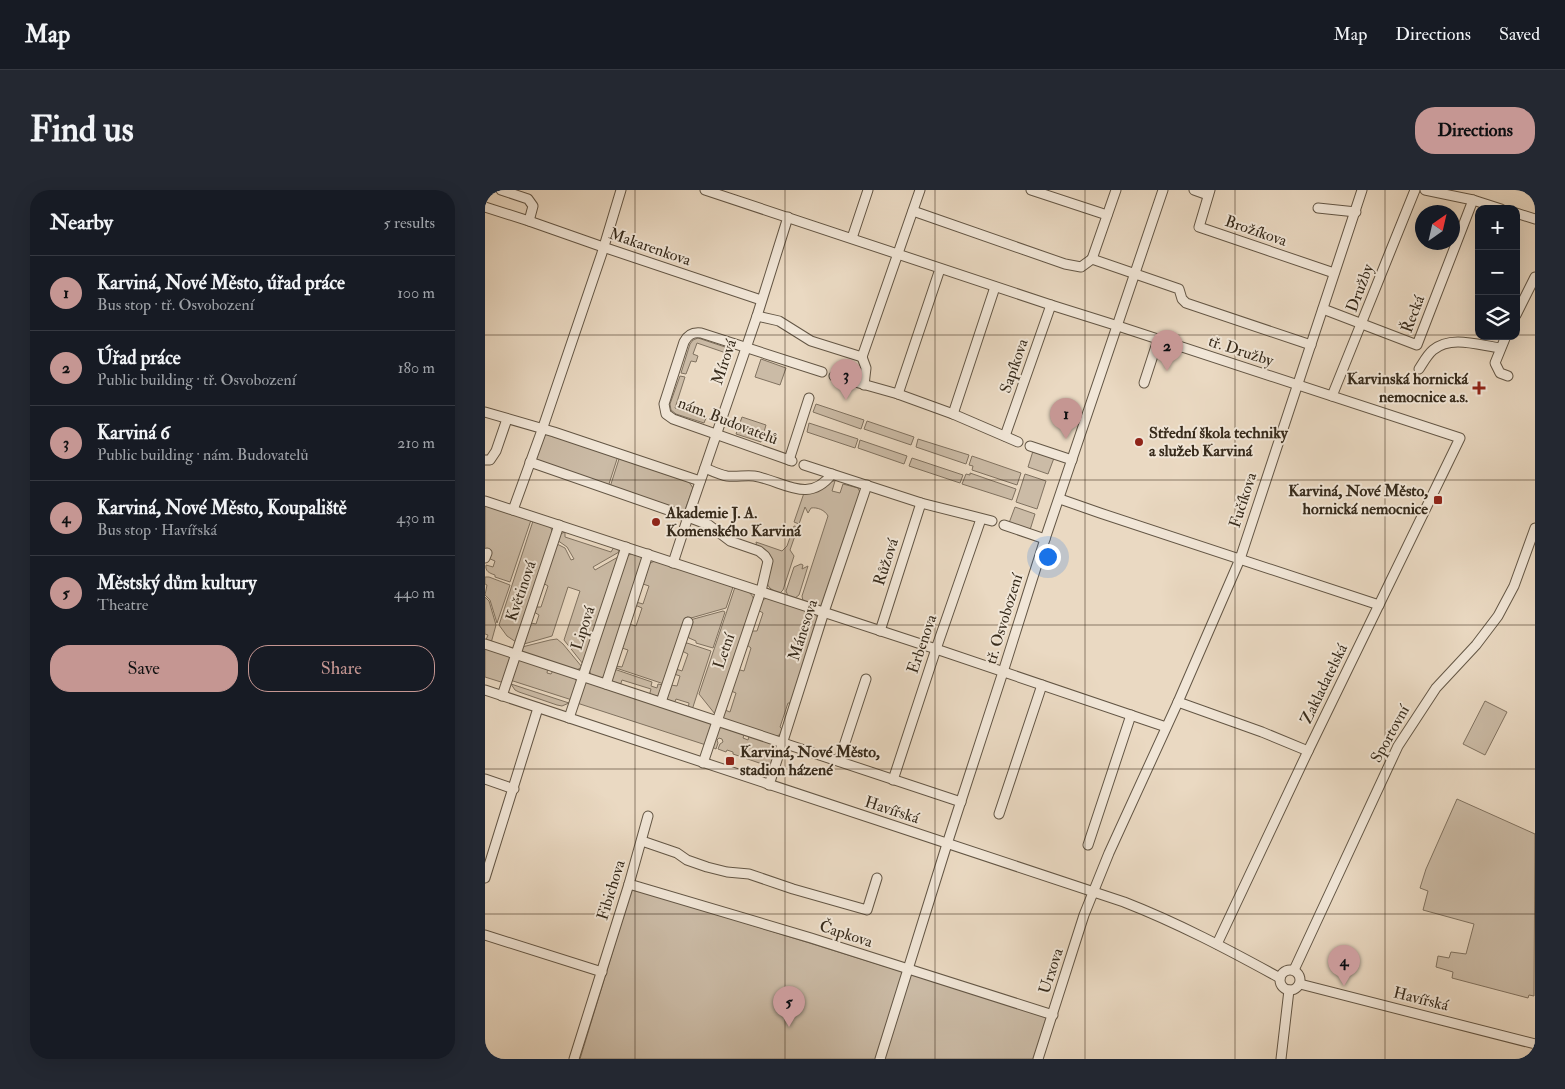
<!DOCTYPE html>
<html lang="en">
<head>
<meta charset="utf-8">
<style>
	body { margin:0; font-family:"IM FELL Double Pica",serif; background:#242831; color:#f1f3f6 }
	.controls { position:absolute; right:15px; top:15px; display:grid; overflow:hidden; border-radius:10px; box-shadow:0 5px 20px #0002 }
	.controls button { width:45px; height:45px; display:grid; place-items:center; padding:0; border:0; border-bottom:1px solid #363941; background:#171b24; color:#f1f3f6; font:25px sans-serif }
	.compass { position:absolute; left:930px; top:15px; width:45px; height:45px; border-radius:50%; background:#171b24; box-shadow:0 5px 20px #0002; rotate:34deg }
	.you { position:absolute; left:562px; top:366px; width:18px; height:18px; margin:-12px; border:4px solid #fff; border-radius:50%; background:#1a73e8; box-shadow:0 0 0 8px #1a73e833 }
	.badge { display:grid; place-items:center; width:32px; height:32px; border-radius:50%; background:#c59692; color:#111; font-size:16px; font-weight:700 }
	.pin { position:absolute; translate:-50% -41px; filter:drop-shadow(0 1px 2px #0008) }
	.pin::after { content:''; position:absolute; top:26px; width:18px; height:15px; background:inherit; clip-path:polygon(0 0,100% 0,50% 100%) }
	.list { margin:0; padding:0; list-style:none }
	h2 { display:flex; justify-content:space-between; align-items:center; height:65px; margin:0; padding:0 20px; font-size:21px }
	h2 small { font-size:16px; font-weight:400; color:#9ea1a6 }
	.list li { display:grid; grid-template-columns:32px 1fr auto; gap:15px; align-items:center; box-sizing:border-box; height:75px; padding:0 20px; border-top:1px solid #363941 }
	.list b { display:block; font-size:19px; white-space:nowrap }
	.list p { margin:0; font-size:16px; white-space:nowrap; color:#9ea1a6 }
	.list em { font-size:16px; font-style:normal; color:#9ea1a6 }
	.actions { display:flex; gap:10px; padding:15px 20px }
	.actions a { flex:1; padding:11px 0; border:1px solid #c59692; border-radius:20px; text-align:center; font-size:18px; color:#c59692 }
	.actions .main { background:#c59692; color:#111 }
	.icon { flex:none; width:28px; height:28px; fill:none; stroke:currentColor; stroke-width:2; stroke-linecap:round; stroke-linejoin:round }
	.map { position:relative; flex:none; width:1050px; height:869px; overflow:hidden; border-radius:20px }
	header { display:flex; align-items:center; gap:30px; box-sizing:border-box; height:70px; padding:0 25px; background:#171b24; border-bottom:1px solid #363941 }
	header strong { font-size:24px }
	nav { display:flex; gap:28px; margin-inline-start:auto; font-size:18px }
	.intro { display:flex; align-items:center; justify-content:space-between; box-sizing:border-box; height:120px; padding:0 30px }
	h1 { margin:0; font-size:35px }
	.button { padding:12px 22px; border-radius:20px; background:#c59692; color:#111; font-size:18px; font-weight:700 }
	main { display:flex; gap:30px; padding:0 30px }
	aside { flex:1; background:#171b24; border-radius:20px; box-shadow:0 5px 20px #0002 }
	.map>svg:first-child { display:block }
</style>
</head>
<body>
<header>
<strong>Map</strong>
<nav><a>Map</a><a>Directions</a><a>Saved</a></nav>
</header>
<div class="intro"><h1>Find us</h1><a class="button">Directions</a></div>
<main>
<aside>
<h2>Nearby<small>5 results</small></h2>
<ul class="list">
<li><span class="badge">1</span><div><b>Karviná, Nové Město, úřad práce</b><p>Bus stop · tř. Osvobození</p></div><em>100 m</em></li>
<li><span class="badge">2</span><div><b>Úřad práce</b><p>Public building · tř. Osvobození</p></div><em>180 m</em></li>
<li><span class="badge">3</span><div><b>Karviná 6</b><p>Public building · nám. Budovatelů</p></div><em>210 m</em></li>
<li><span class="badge">4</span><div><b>Karviná, Nové Město, Koupaliště</b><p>Bus stop · Havířská</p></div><em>430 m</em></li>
<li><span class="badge">5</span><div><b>Městský dům kultury</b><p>Theatre</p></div><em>440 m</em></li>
</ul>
<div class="actions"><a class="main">Save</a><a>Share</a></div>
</aside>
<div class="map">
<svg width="1050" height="869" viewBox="0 0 1050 869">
	<rect width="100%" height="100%" fill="#ead9c2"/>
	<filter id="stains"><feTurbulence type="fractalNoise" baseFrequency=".004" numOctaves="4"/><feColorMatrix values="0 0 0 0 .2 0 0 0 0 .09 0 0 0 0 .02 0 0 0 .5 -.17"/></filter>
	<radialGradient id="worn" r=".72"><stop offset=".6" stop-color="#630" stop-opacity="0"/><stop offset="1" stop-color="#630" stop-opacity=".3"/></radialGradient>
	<g fill="#cbbba6" stroke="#807260">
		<polygon points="213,148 246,159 244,164 212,153 208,164 213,166 211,172 206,171 201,184 196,183 205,154 208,150"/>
		<polygon points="276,169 301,178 295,195 270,187"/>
		<polygon points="195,186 200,187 190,218 221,228 219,233 191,224 186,220 185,214"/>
		<polygon points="331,214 379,230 376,239 328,222"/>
		<polygon points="257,227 281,235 276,252 251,244"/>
		<polygon points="382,231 429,247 426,255 379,239"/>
		<polygon points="324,233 373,249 370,258 322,242"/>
		<polygon points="63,244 133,266 123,297 50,271 60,245"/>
		<polygon points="433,249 484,265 481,274 431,257"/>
		<polygon points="375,250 422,266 419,274 373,258"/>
		<polygon points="548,261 569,268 563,284 543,277"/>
		<polygon points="135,266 204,290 204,292 208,298 199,323 125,297"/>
		<polygon points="487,266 536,283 532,295 487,280 488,276 484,275"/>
		<polygon points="427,268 478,285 475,293 424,276"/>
		<polygon points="485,283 531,299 527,310 477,294 481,284 485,285"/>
		<polygon points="540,284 561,291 552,319 531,312"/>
		<path d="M 347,291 L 350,291 L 347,301 L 355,303 L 358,294 L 373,298 L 376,304 L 338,414 L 335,416 L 318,411 L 317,406 L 343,326 C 340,320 332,317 326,318 L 323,323 L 320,317 L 314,334 L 309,332 L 319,303 Z"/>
		<path d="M 0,314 L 46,330 L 25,392 L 10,387 L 10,385 C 4,383 0,381 1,375 L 8,377 L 10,371 L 3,368 L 3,362 L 0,358 Z"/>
		<polygon points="530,317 550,324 545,340 524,333"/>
		<polygon points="48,331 65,336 68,343 31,452 22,446 14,435"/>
		<path d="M 309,336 L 313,337 L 305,360 L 309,366 L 298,400 L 295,403 C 268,395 294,381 284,363 L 272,357 L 271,352 L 297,361 L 302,356 Z"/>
		<polygon points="80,342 80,347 126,362 129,357 132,358 134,362 108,377 110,380 133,367 98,474 79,450 95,401 83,397 67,446 39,454 46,433 51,434 54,425 49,422 51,417 56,417 63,396 58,393 72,354 80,358 86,370 89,369 82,357 72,350 75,344"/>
		<polygon points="148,363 156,367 158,370 120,486 114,489 106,485 104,479 142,366"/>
		<polygon points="170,371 248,397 241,418 206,428 202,427 179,494 128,477 131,476 137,477 143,460 137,458 144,434 151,436 157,418 150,415 151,412 158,414 164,396 158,394 165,373"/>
		<polygon points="316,374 318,375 317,379 323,376 314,405 310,408 303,406 301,401 309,377"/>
		<polygon points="0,387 4,387 25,395 12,433 5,410 0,405 2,395 0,394"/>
		<path d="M 250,397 C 259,400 266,400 269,410 L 230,524 L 214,504 Z"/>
		<polygon points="0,407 4,411 11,435 6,453 1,450 3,445 0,444"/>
		<polygon points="282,408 328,422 334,429 307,513 303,513 295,537 298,540 296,544 290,547 239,530 237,525 240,520 245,522 251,503 246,501 252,481 255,480 259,481 266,458 262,455 266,441 272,441 278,423 273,420 277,410"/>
		<polygon points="238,421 240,422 228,458 211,453 211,451 204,448 202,445 205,430"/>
		<polygon points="72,449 78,454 97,477 90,481 39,464 37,461 37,457 65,450"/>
		<polygon points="202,453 226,461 207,520 203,519 204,513 191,509 189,514 183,512 181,505 186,495 192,496 195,486 189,484 191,479 197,481 203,464 197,461 198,455"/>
		<path d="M 0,456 L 23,464 C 28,473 21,482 18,490 L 16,492 L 0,487 Z"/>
		<polygon points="36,469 63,477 62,483 66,484 69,479 90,487 92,493 87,510 25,490 33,470"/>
		<polygon points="129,479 167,492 166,496 172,498 173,494 178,495 174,506 164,506 166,499 137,490 135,496 126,490"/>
		<polygon points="100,491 224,531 227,537 221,555 92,513"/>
		<polygon points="26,494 84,513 77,516 72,515 34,502 30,500"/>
		<polygon points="1000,511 1022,522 1000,565 978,554"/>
		<polygon points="236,536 260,542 258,548 263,550 265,543 291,554 292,559 286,577 248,564 248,562 242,560 241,562 233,559 235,554 238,552 237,549 234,548 232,550 233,553 231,559 227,557 234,538"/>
		<polygon points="972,609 1050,644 1049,806 1044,805 1043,808 967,788 968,782 951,777 953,766 964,768 966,762 981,764 989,734 938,720 943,701 935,698 941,679"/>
		<polygon points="147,698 563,827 550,869 95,869"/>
	</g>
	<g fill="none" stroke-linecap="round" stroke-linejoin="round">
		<g stroke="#635645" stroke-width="11">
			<g id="minor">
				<polyline points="16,0 43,9 48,16 44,31"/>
				<polyline points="220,0 566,115 633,136 975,248 823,561 732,754"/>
				<polyline points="546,0 622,25"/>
				<polyline points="709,0 723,5"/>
				<polyline points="725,0 714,37 849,83"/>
				<polyline points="940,0 988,10 1016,19"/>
				<polyline points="0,17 44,31 118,57 276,110"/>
				<polyline points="833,18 871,22"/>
				<polyline points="428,21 580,74 596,77 607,69"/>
				<polyline points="1031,23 1050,29"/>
				<polyline points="367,48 383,0"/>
				<polyline points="607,69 694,99 697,109 701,113 826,155"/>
				<polyline points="607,69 631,0"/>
				<polyline points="838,119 932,155 988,10"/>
				<polyline points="1031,125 1050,87"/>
				<polyline points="272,126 294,131 326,151 377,167"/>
				<polyline points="1021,146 1010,173 1015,183 1023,186"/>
				<polyline points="377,167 435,0"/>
				<polyline points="377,167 381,178 379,195"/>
				<path d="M 934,179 C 938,173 942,165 948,160 C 966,145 993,155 1015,158"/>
				<polyline points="349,186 413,204 468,224 533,252"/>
				<polyline points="659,193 673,150"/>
				<polyline points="413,204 455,79"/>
				<polyline points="847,206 930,0"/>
				<polyline points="0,222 69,242 215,291"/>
				<polyline points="468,224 510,97"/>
				<polyline points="520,246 566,115"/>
				<polyline points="545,256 587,270"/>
				<polyline points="0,270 5,270 11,261 22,229"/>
				<polyline points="304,270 324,208"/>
				<path d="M 307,271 L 188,229 L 181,224 L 179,214 L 199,152 C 203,144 208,142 216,143 L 337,182"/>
				<polyline points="45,272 203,327 224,335 245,351 274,361 280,366 283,371 276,401 218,573"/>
				<polyline points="319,275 436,313 507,331"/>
				<path d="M 220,278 C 227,281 235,285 242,286 C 251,287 261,285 269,286 C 299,291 323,315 347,284"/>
				<polyline points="575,309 615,323 894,415"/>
				<polyline points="0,311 451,459 681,537"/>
				<polyline points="28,320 57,240 117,63 136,0"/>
				<polyline points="519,335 560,349"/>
				<polyline points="0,368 2,363"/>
				<polyline points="188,373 203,327 272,126 303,27"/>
				<polyline points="395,441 436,313"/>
				<polyline points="0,454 476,612"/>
				<polyline points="121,494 163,364"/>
				<path d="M 0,500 L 639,712 C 693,733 744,760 795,788"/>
				<polyline points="17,506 74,335"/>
				<polyline points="176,512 203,432"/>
				<polyline points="693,512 777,542 823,561"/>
				<polyline points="84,528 141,357"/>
				<polyline points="354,571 381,489"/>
				<polyline points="0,589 29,599"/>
				<polyline points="408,590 451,459 496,329"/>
				<polyline points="284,595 339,422 382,295"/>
				<polyline points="514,624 557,495"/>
				<polyline points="157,651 192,663 202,670 222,677 242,682 264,684 308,699 382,720 392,688"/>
				<polyline points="603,655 646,525"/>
				<polyline points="0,688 53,518"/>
				<polyline points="144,694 326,748 568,825"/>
				<polyline points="0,745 117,782"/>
				<circle cx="805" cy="790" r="10"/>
				<polyline points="809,780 913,556 951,498 991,455 1013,426 1029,396 1050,338"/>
				<polyline points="815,794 1050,854"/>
				<polyline points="89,869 144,694 163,626"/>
				<polyline points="395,869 462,654 518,482 560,349 678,0"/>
				<polyline points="553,869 599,725 624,663 693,512 755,369 877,0"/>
				<polyline points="796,869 804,800"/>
			</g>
		</g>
		<use href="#minor" stroke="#f1e6d7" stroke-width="9"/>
	</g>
	<path fill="none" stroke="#362a1b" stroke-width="1" stroke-opacity="0.55" d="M 150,0 L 150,869M 300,0 L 300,869M 450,0 L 450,869M 600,0 L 600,869M 750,0 L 750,869M 900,0 L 900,869M 0,145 L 994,145M 1031,145 L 1050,145M 0,290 L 1050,290M 0,435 L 1050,435M 0,579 L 1050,579M 0,724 L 1050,724"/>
	<g fill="#8f2418" stroke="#f1e6d7" stroke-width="2">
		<path d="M991.5 190.5h5v5h5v5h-5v5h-5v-5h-5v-5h5z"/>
		<circle cx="654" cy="252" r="5"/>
		<rect x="948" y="305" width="10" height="10" rx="2.5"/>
		<circle cx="171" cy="332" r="5"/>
		<rect x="240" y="566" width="10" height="10" rx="2.5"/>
	</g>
	<g text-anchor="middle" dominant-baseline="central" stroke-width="4" stroke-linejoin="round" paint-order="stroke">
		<g font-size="16" fill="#362a1b" stroke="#f1e6d7">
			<text transform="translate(771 41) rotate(19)">Brožíkova</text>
			<text transform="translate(165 57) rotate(19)">Makarenkova</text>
			<text transform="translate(875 98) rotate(-69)">Družby</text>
			<text transform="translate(928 124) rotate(-69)">Řecká</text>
			<text transform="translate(756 161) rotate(18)">tř. Družby</text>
			<text transform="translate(239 172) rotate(-71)">Mírová</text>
			<text transform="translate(529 176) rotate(-71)">Sapíkova</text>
			<text transform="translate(243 231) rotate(21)">nám. Budovatelů</text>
			<text transform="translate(758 310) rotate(-72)">Fučíkova</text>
			<text transform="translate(401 372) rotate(-72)">Růžová</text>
			<text transform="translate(36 401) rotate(-71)">Květinová</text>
			<text transform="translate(519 429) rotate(-73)">tř. Osvobození</text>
			<text transform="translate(98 438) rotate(-72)">Lipová</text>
			<text transform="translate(318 440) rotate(-72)">Mánesova</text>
			<text transform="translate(437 454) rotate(-71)">Erbenova</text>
			<text transform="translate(239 461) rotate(-71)">Letní</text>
			<text transform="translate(839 494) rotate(-64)">Zakladatelská</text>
			<text transform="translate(905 544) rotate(-61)">Sportovní</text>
			<text transform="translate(407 620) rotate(18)">Havířská</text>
			<text transform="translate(126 700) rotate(-73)">Fibichova</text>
			<text transform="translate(361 744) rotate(18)">Čapkova</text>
			<text transform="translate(566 781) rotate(-72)">Urxova</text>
			<text transform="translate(936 809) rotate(14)">Havířská</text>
		</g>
		<g font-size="16" font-weight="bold" fill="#362a1b" stroke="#f1e6d7" text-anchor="start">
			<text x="983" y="189" text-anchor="end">Karvinská hornická<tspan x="983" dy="18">nemocnice a.s.</tspan></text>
			<text x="664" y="243">Střední škola techniky<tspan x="664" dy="18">a služeb Karviná</tspan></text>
			<text x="943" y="301" text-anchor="end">Karviná, Nové Město,<tspan x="943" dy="18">hornická nemocnice</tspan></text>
			<text x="181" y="323">Akademie J. A.<tspan x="181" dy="18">Komenského Karviná</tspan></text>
			<text x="255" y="562">Karviná, Nové Město,<tspan x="255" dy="18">stadion házené</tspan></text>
		</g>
	</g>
	<rect width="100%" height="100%" filter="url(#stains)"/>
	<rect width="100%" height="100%" fill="url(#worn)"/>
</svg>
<div class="controls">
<button>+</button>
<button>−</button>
<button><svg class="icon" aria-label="layers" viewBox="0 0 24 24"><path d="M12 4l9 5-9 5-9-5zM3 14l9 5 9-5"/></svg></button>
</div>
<svg class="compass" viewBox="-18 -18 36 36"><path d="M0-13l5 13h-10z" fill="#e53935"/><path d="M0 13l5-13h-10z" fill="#9ea1a6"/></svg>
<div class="you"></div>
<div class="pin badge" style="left:581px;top:249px">1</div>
<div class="pin badge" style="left:682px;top:181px">2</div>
<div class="pin badge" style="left:361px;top:210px">3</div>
<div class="pin badge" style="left:859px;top:796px">4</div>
<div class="pin badge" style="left:304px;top:837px">5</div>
</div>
</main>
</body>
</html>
